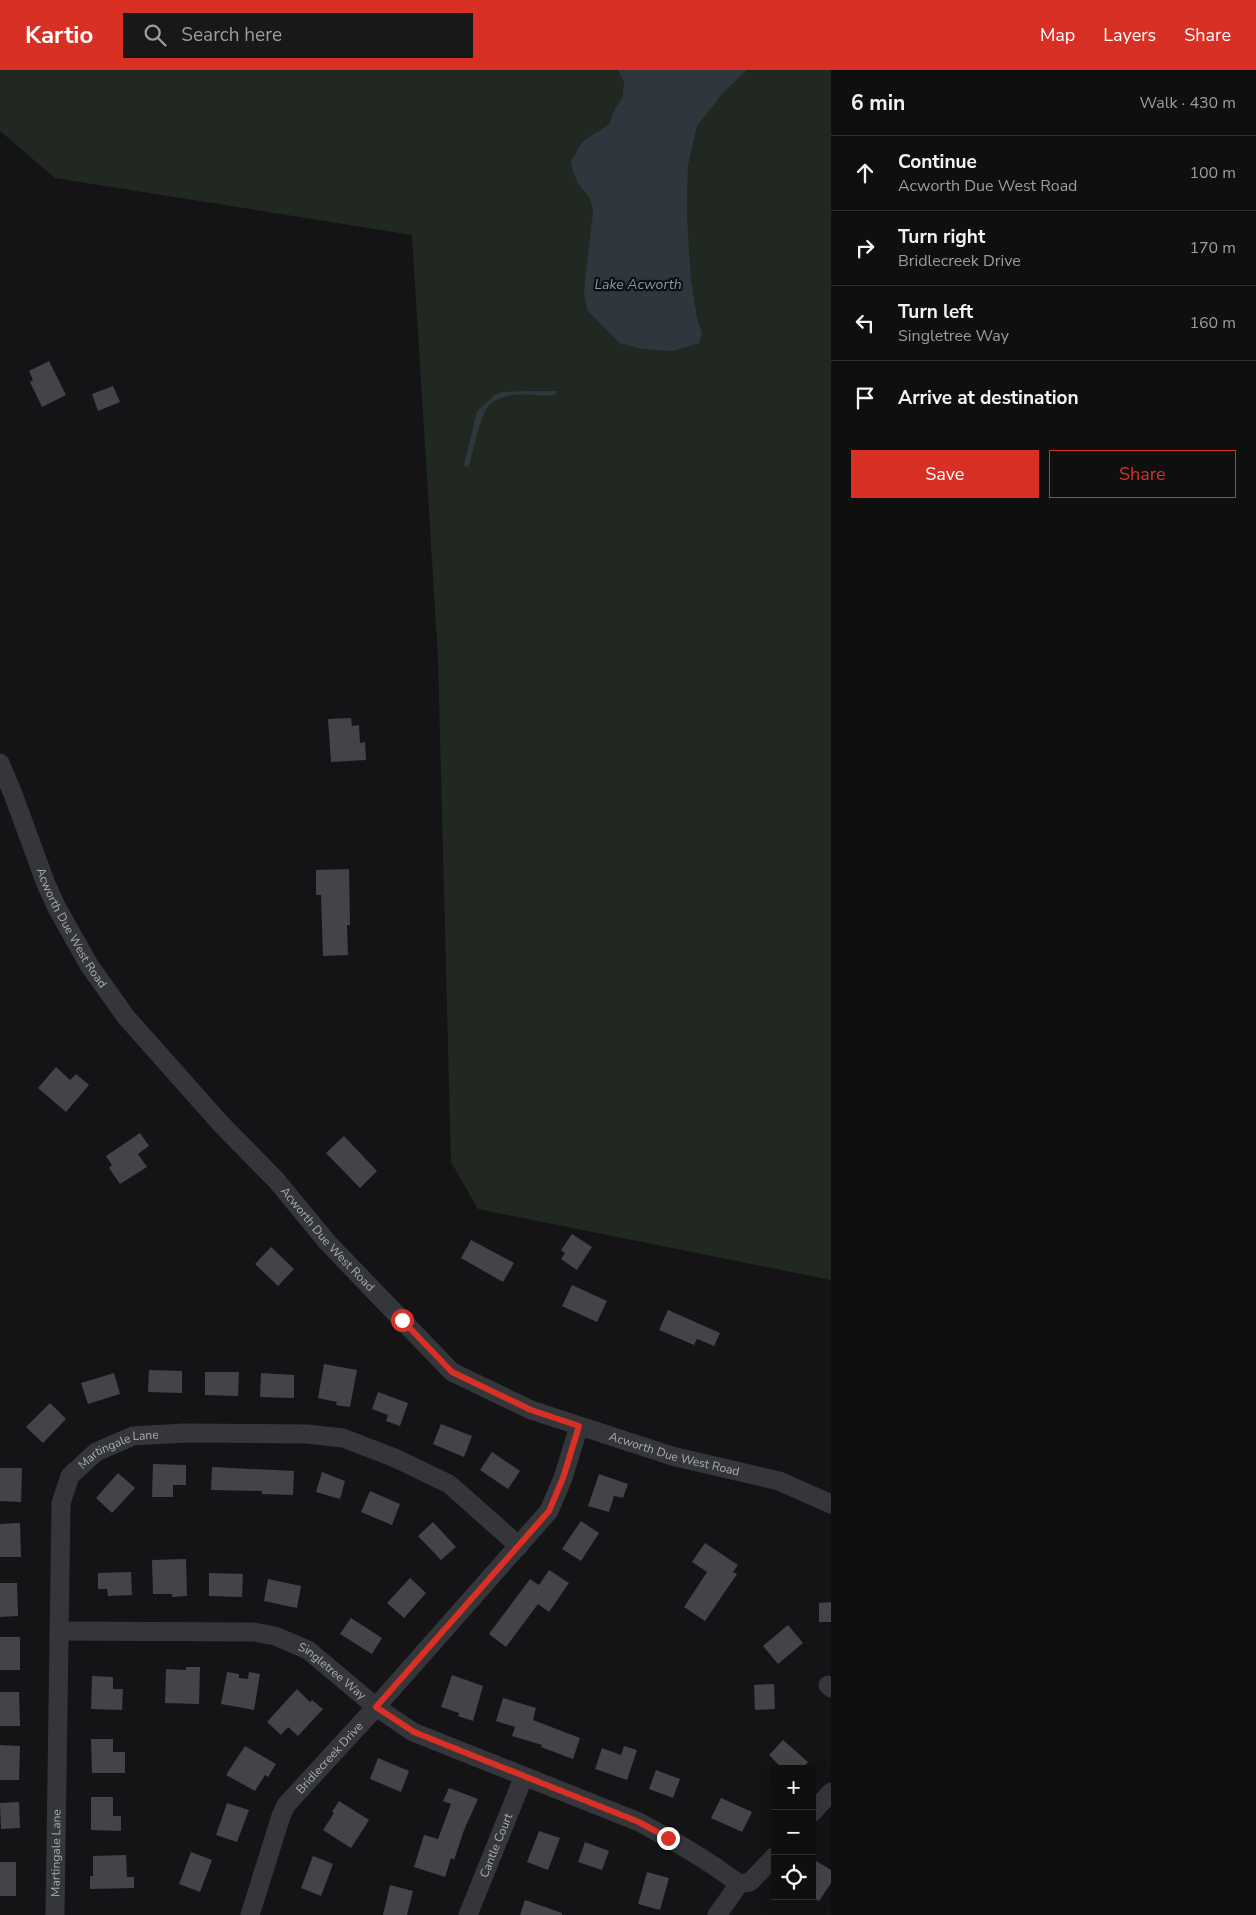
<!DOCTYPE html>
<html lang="en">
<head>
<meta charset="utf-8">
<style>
	body { margin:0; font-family:"Nunito Sans",sans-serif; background:#181819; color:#f1f3f6 }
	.controls { position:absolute; right:15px; bottom:15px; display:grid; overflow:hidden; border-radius:0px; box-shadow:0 5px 20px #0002 }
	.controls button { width:45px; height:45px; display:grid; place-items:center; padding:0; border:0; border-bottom:1px solid #2f2f30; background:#0f0f10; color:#f1f3f6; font:25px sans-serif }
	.stop { position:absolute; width:15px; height:15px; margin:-11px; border:4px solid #d93025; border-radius:50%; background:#fff }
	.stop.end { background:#d93025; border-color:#fff; box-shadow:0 1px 5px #0008 }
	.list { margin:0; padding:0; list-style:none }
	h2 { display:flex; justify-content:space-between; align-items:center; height:65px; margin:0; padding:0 20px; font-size:21px }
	h2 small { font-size:16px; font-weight:400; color:#9b9c9f }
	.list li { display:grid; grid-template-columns:32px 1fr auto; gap:15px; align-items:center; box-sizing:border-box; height:75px; padding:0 20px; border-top:1px solid #2f2f30 }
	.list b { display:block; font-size:19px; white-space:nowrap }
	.list p { margin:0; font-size:16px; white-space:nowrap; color:#9b9c9f }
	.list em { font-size:16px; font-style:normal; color:#9b9c9f }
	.actions { display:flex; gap:10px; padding:15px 20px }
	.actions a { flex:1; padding:11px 0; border:1px solid #d93025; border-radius:0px; text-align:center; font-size:18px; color:#d93025 }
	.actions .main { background:#d93025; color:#fff }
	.icon { flex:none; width:28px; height:28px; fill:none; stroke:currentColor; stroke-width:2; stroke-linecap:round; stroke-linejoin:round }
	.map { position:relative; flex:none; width:831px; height:1845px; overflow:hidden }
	header { display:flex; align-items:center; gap:30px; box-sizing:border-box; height:70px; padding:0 25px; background:#d93025; color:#fff }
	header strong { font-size:24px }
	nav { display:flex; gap:28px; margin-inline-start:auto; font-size:18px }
	.search { width:350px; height:45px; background:#181819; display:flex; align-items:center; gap:12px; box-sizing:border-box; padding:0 18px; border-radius:0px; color:#9b9c9f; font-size:19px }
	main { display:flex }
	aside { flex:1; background:#0f0f10 }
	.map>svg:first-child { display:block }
</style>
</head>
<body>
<header>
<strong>Kartio</strong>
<div class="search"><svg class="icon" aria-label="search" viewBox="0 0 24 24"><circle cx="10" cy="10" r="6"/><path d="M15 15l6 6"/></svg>Search here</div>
<nav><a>Map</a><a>Layers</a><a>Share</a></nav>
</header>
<main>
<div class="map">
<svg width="831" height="1845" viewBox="0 0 831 1845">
	<rect width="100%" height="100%" fill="#141416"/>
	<polygon fill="#202821" points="0,0 618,0 624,13 622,28 615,38 609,54 583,71 579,115 590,128 593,142 587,240 619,273 702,263 697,247 691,209 687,144 688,96 697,56 723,23 747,0 831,0 831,1210 478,1139 451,1092 438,588 412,165 55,108 0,61"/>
	<g fill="#2e373d">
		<polygon points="618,0 747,0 723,23 697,56 688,96 687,144 691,209 697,247 702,263 699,273 673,281 643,279 619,273 587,240 584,221 593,142 590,128 579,115 573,102 571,91 583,71 609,54 615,38 622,28 624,13"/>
		<path d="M 526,321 L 557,321 L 556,325 C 541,327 527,323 513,325 C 506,326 496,329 491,333 C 481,340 473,382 469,396 L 465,397 L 464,395 L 477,341 L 495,325 L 502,322 Z"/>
	</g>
	<g fill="#434448">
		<polygon points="49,291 66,325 42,337 30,312 33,310 29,301"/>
		<polygon points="113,316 120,332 98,341 92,324"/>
		<polygon points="351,648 352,656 359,655 360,673 365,672 366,690 331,692 328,649"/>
		<polygon points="349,799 350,855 347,855 348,885 323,886 321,825 316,825 316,800"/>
		<polygon points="56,997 70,1010 76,1004 89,1015 66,1042 38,1018"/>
		<polygon points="140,1063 149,1076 138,1084 147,1097 120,1114 109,1098 112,1095 106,1086"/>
		<polygon points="344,1066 377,1101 360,1118 326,1083"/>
		<polygon points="572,1164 592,1177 577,1200 561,1189 565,1183 561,1180"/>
		<polygon points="471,1170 514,1193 503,1212 461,1188"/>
		<polygon points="271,1177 294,1199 278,1216 255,1194"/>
		<polygon points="572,1215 607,1231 597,1252 562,1236"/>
		<polygon points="668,1240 720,1263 714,1276 697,1269 694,1275 659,1260"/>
		<polygon points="324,1294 357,1300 350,1337 336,1335 337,1332 318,1328"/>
		<polygon points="149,1300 182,1301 182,1323 148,1322"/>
		<polygon points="205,1302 239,1302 238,1326 205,1325"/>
		<polygon points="114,1303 120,1324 88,1334 81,1313"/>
		<polygon points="261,1303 294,1305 294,1328 260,1327"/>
		<polygon points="378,1322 408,1333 400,1356 386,1351 388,1345 372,1339"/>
		<polygon points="50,1333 66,1349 43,1373 26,1357"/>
		<polygon points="441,1354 472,1366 464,1387 433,1374"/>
		<polygon points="492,1382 520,1401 508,1419 480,1400"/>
		<polygon points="153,1394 186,1395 186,1415 173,1415 173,1427 152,1427"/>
		<polygon points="212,1397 294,1401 293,1425 262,1424 262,1421 211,1420"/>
		<polygon points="0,1398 22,1398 21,1432 0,1431"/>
		<polygon points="322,1402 345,1411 340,1429 316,1422"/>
		<polygon points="118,1403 135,1418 112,1443 96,1428"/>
		<polygon points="599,1404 628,1414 623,1428 614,1426 609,1442 588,1436"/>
		<polygon points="370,1421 400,1434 392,1455 361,1442"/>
		<polygon points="581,1451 599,1463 581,1491 562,1479"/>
		<polygon points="433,1452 456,1477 441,1490 418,1466"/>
		<polygon points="20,1453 21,1487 0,1487 0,1454"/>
		<polygon points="705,1473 738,1495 733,1502 737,1504 705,1551 684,1537 707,1502 692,1492"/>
		<polygon points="186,1489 187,1526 172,1527 172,1524 153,1524 152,1490"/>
		<polygon points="549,1500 569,1513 549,1542 538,1534 506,1577 489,1564 530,1509 539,1515"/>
		<polygon points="131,1502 132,1525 108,1526 107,1519 98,1519 98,1503"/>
		<polygon points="209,1503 243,1504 242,1527 209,1526"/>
		<polygon points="410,1508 426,1523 404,1548 387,1533"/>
		<polygon points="268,1509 301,1516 297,1538 264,1531"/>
		<polygon points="0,1513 17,1513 18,1546 0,1547"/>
		<polygon points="831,1532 831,1552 819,1552 819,1533"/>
		<polygon points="351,1548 382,1568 372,1584 340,1564"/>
		<polygon points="788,1555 803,1573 778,1594 763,1576"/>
		<rect x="0" y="1567" width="20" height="33"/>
		<polygon points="186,1597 200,1597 199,1634 165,1633 166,1599 186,1600"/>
		<polygon points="227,1602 239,1604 239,1608 248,1609 249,1602 260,1604 254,1640 221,1634"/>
		<polygon points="452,1605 483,1616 473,1651 458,1646 459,1643 441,1637"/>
		<polygon points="92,1606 113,1607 113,1619 123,1619 122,1640 91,1639"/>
		<polygon points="774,1614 775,1639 755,1640 754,1615"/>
		<polygon points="297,1619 310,1632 312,1630 323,1639 298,1666 288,1657 281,1665 267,1652"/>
		<polygon points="0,1622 19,1622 20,1656 0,1656"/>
		<polygon points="503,1628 536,1638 533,1650 580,1668 573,1689 541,1677 542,1675 512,1666 515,1657 496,1651"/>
		<polygon points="91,1669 113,1669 113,1682 125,1682 125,1703 92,1703"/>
		<polygon points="783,1670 808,1692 802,1699 783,1699 769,1685"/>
		<polygon points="0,1675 20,1676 19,1710 0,1710"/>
		<polygon points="245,1676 276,1694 268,1707 265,1705 255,1721 226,1705"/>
		<polygon points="624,1676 637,1680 627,1710 595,1699 602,1678 621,1685"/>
		<polygon points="378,1688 409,1701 401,1722 370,1709"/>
		<polygon points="656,1700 680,1709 673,1728 649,1719"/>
		<polygon points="449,1718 478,1729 464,1760 454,1790 451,1788 445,1807 414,1797 424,1765 438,1769 451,1734 443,1731"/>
		<polygon points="91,1727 113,1727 113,1746 121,1746 121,1761 91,1760"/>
		<polygon points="721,1728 752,1742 742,1762 711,1748"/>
		<polygon points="339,1731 369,1750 351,1778 323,1760 334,1743 332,1742"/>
		<polygon points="19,1732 20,1758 1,1759 0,1733"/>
		<polygon points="227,1733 249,1740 237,1772 216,1765"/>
		<polygon points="539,1761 560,1768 548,1800 527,1792"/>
		<polygon points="585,1772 609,1781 602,1800 578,1792"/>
		<polygon points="191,1782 212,1790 200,1822 179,1814"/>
		<polygon points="126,1785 127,1807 134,1807 134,1818 90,1819 90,1806 93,1806 93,1786"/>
		<polygon points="313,1786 333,1794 321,1826 301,1818"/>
		<polygon points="816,1791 831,1800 831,1813 819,1831 812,1827 812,1797"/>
		<rect x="0" y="1792" width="16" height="34"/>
		<polygon points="647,1802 669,1808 660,1840 638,1834"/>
		<polygon points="390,1815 413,1821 407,1845 383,1845"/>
		<polygon points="525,1830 562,1843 562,1845 520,1845"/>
	</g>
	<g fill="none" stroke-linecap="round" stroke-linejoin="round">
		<g stroke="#35363a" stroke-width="19">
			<path id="s1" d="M 0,693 L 13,724 L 46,814 L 57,838 L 89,895 L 126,947 L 221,1054 L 276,1110 L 328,1173 L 452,1302 L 531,1340 L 672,1386 L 779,1411 L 831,1434"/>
			<path id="s2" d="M 59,1561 L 254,1562 L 275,1566 L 308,1580 L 376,1637 L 413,1662 L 639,1752 C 674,1771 708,1790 739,1814"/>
			<polyline points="828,1615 831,1618"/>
			<polyline points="812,1743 831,1722"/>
			<path id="s3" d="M 55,1845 L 61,1433 L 70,1406 L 96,1382 L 133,1366 L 184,1363 L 307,1364 L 343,1368 L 395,1388 L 449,1414 L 519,1476"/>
			<path id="s4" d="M 250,1845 L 281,1746 L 286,1735 L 376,1637 L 549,1441 L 563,1408 L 579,1356"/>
			<path id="s5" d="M 468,1845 L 524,1706"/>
			<polyline points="717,1845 739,1814 750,1812 775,1786"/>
		</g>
	</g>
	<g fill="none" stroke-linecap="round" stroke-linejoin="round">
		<polyline stroke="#d93025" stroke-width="6" points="402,1250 452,1302 531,1340 579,1356 563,1408 549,1441 376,1637 414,1662 639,1752 668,1768"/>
	</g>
	<g text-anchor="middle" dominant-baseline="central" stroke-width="4.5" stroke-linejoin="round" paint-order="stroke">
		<g font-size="12" fill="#a7abb5" stroke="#0f0f11">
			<text stroke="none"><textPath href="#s1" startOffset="180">Acworth Due West Road</textPath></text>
			<text stroke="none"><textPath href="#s1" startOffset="585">Acworth Due West Road</textPath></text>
			<text stroke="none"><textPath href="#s3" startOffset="498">Martingale Lane</textPath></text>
			<text stroke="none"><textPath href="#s1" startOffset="1005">Acworth Due West Road</textPath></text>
			<text stroke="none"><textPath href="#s2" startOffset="284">Singletree Way</textPath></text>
			<text stroke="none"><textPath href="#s4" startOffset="180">Bridlecreek Drive</textPath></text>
			<text stroke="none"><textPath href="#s5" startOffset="75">Cantle Court</textPath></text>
			<text stroke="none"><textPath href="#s3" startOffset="62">Martingale Lane</textPath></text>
		</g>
		<g font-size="14" font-style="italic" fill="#8098ad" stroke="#0f0f11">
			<text x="638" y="214">Lake Acworth</text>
		</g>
	</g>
</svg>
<div class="controls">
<button>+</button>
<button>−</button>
<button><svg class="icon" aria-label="locate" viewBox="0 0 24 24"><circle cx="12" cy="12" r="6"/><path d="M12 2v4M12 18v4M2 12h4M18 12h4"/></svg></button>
</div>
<div class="stop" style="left:402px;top:1250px"></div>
<div class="stop end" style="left:668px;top:1768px"></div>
</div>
<aside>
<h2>6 min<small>Walk · 430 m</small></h2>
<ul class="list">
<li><svg class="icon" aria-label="ahead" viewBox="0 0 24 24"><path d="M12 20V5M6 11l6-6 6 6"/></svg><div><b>Continue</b><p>Acworth Due West Road</p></div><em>100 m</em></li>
<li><svg class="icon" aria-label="right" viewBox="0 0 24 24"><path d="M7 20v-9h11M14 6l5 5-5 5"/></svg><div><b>Turn right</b><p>Bridlecreek Drive</p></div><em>170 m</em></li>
<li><svg class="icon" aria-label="left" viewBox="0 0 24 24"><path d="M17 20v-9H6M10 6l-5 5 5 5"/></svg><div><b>Turn left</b><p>Singletree Way</p></div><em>160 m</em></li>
<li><svg class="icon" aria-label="arrive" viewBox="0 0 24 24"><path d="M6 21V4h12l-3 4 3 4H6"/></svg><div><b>Arrive at destination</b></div></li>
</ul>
<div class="actions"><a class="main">Save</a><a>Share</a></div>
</aside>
</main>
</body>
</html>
